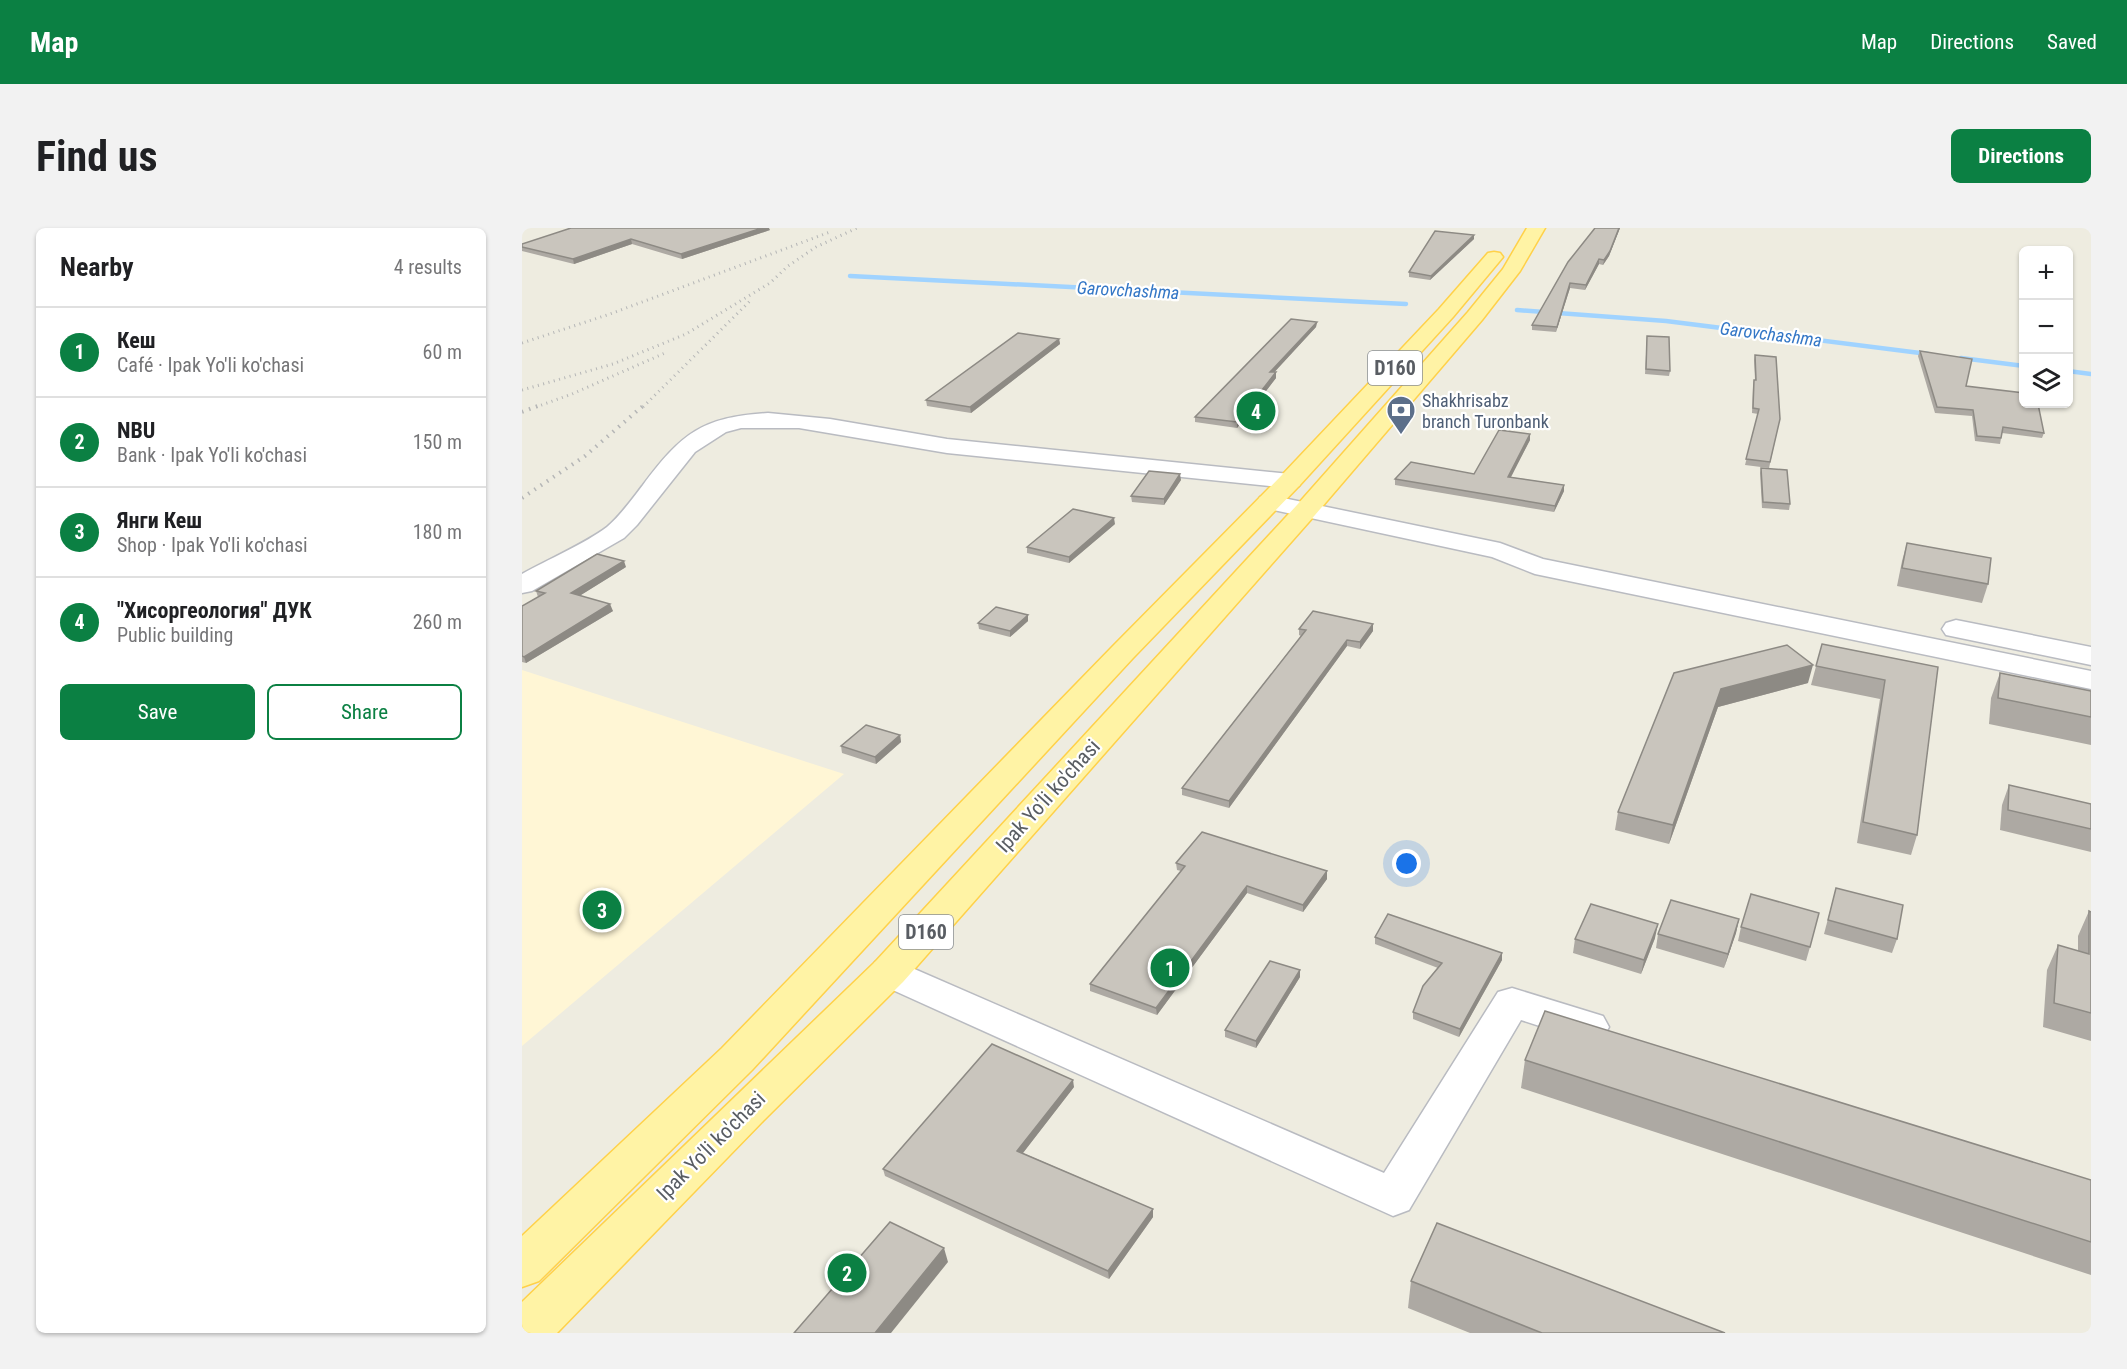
<!DOCTYPE html>
<html lang="en">
<head>
<meta charset="utf-8">
<style>
	body { margin:0; font-family:"Roboto Condensed",sans-serif; background:#f2f2f2; color:#202124 }
	.controls { position:absolute; right:18px; top:18px; display:grid; overflow:hidden; border-radius:9px; box-shadow:0 2px 4px #0004 }
	.controls button { width:54px; height:54px; display:grid; place-items:center; padding:0; border:0; border-bottom:2px solid #e0e0e0; background:#fff; color:#202124; font:30px sans-serif }
	.you { position:absolute; left:885px; top:636px; width:21px; height:21px; margin:-15px; border:4px solid #fff; border-radius:50%; background:#1a73e8; box-shadow:0 0 0 9px #1a73e833 }
	.badge { display:grid; place-items:center; width:39px; height:39px; border-radius:50%; background:#0b8043; color:#fff; font-size:20px; font-weight:700 }
	.pin { position:absolute; translate:-50% -50%; border:3px solid #fff; box-shadow:0 2px 6px #0006 }
	.list { margin:0; padding:0; list-style:none }
	h2 { display:flex; justify-content:space-between; align-items:center; height:78px; margin:0; padding:0 24px; font-size:26px }
	h2 small { font-size:20px; font-weight:400; color:#757577 }
	.list li { display:grid; grid-template-columns:39px 1fr auto; gap:18px; align-items:center; box-sizing:border-box; height:90px; padding:0 24px; border-top:2px solid #e0e0e0 }
	.list b { display:block; font-size:22px; white-space:nowrap }
	.list p { margin:0; font-size:20px; white-space:nowrap; color:#757577 }
	.list em { font-size:20px; font-style:normal; color:#757577 }
	.actions { display:flex; gap:12px; padding:18px 24px }
	.actions a { flex:1; padding:14px 0; border:2px solid #0b8043; border-radius:9px; text-align:center; font-size:21px; color:#0b8043 }
	.actions .main { background:#0b8043; color:#fff }
	.icon { flex:none; width:33px; height:33px; fill:none; stroke:currentColor; stroke-width:2; stroke-linecap:round; stroke-linejoin:round }
	.map { position:relative; flex:none; width:1569px; height:1105px; overflow:hidden; border-radius:9px }
	header { display:flex; align-items:center; gap:36px; box-sizing:border-box; height:84px; padding:0 30px; background:#0b8043; color:#fff }
	header strong { font-size:28px }
	nav { display:flex; gap:33px; margin-inline-start:auto; font-size:21px }
	.intro { display:flex; align-items:center; justify-content:space-between; box-sizing:border-box; height:144px; padding:0 36px }
	h1 { margin:0; font-size:42px }
	.button { padding:15px 27px; border-radius:9px; background:#0b8043; color:#fff; font-size:21px; font-weight:700 }
	main { display:flex; gap:36px; padding:0 36px }
	aside { flex:1; background:#fff; border-radius:9px; box-shadow:0 2px 4px #0004 }
	.map>svg:first-child { display:block }
</style>
</head>
<body>
<header>
<strong>Map</strong>
<nav><a>Map</a><a>Directions</a><a>Saved</a></nav>
</header>
<div class="intro"><h1>Find us</h1><a class="button">Directions</a></div>
<main>
<aside>
<h2>Nearby<small>4 results</small></h2>
<ul class="list">
<li><span class="badge">1</span><div><b>Кеш</b><p>Café · Ipak Yo'li ko'chasi</p></div><em>60 m</em></li>
<li><span class="badge">2</span><div><b>NBU</b><p>Bank · Ipak Yo'li ko'chasi</p></div><em>150 m</em></li>
<li><span class="badge">3</span><div><b>Янги Кеш</b><p>Shop · Ipak Yo'li ko'chasi</p></div><em>180 m</em></li>
<li><span class="badge">4</span><div><b>&quot;Хисоргеология&quot; ДУК</b><p>Public building</p></div><em>260 m</em></li>
</ul>
<div class="actions"><a class="main">Save</a><a>Share</a></div>
</aside>
<div class="map">
<svg width="1569" height="1105" viewBox="0 0 1569 1105">
	<rect width="100%" height="100%" fill="#eeece0"/>
	<polygon fill="#fff6d5" points="0,442 322,546 0,818"/>
	<g fill="none" stroke-linecap="round" stroke-linejoin="round">
		<g stroke="#a0d3ff" stroke-width="4.5">
			<polyline points="328,48 884,76"/>
			<polyline points="995,82 1144,93 1406,126"/>
			<polyline points="1439,130 1502,138"/>
			<polyline points="1546,143 1569,146"/>
		</g>
		<g stroke="#b9bbc1" stroke-width="3">
			<g id="minor">
				<path d="M 246,185 L 308,191 L 425,211 L 768,246 L 777,248 L 780,253 L 777,258 L 768,260 L 425,225 L 277,200 L 219,200 L 204,204 L 173,224 L 115,297 L 102,310 L 10,363 L 0,365 L 0,346 C 25,332 64,315 85,299 C 99,287 110,271 121,257 C 160,205 180,189 246,185 Z"/>
				<polygon points="747,267 978,315 1021,331 1569,443 1569,461 1013,346 970,329 738,279 735,274 738,269"/>
				<polygon points="1434,392 1569,419 1569,437 1424,407 1420,401 1424,395"/>
				<polygon points="367,730 862,945 976,764 990,760 1081,788 1087,799 1081,810 1067,814 999,792 887,982 871,988 353,754 348,744 353,734"/>
			</g>
		</g>
		<g stroke="#ffd149" stroke-width="3">
			<g id="major">
				<polygon points="1005,0 1023,0 998,43 960,92 793,287 381,754 241,893 35,1105 0,1105 0,1074 353,734 775,277 946,84 981,41"/>
				<polygon points="972,24 978,25 981,29 931,89 777,258 611,430 230,842 17,1053 0,1059 0,1008 200,820 591,418 759,248 917,81 966,25"/>
			</g>
		</g>
		<use href="#minor" fill="#fff" fill-rule="evenodd"/>
		<use href="#major" fill="#fff3a5" fill-rule="evenodd"/>
		<g stroke="#b5b6b6" stroke-width="3" stroke-dasharray="1 4.5" stroke-linecap="butt">
			<polyline points="0,115 88,86 308,4"/>
			<polyline points="0,162 91,136 164,106 248,55 266,38 294,19 335,0"/>
			<polyline points="14,179 50,166 143,125"/>
			<polyline points="121,179 228,73"/>
		</g>
		<g stroke="#b5b6b6" stroke-width="4" stroke-dasharray="1.5 6" stroke-linecap="butt">
			<polyline points="0,184 18,177"/>
			<polyline points="0,270 63,228 122,177"/>
		</g>
	</g>
	<g fill="#ada9a3">
		<polygon points="1073,0 1098,0 1087,28 1081,37 1077,36 1063,62 1048,60 1034,104 1010,102 1010,97"/>
		<polygon points="248,2 160,31 110,16 52,36 0,23 0,16"/>
		<polygon points="952,7 952,11 908,52 887,49 887,44"/>
		<polygon points="795,94 794,99 752,144 754,144 754,150 715,200 673,194 673,189"/>
		<polygon points="1125,108 1148,143 1147,148 1123,146"/>
		<polygon points="537,111 538,116 449,185 405,178 404,172"/>
		<polygon points="1398,123 1444,158 1522,205 1520,210 1480,205 1478,216 1453,213 1450,188 1413,185 1396,128"/>
		<polygon points="1233,127 1258,191 1247,240 1223,237 1236,186 1230,185 1231,157 1232,152 1233,152 1232,132"/>
		<polygon points="1008,206 1008,212 988,249 1042,257 1042,263 1032,284 873,257 873,251 952,246"/>
		<polygon points="1239,240 1268,276 1267,282 1240,280 1238,245"/>
		<polygon points="659,252 642,277 610,274 609,268"/>
		<polygon points="593,296 547,335 505,325 505,319"/>
		<polygon points="1385,315 1466,356 1460,375 1375,358 1380,333"/>
		<polygon points="104,339 57,368 91,383 4,435 0,434 0,378 16,369 14,363"/>
		<polygon points="506,387 506,393 488,409 457,401 456,395"/>
		<polygon points="777,401 851,403 838,421 825,418 707,580 660,567 660,560 779,408 777,407"/>
		<polygon points="1300,416 1416,439 1395,607 1389,627 1335,615 1358,471 1289,457"/>
		<polygon points="1152,445 1286,455 1196,479 1147,616 1093,602 1096,584"/>
		<polygon points="1478,445 1569,463 1569,517 1467,496 1469,470"/>
		<polygon points="378,507 379,514 354,536 320,525 319,518"/>
		<polygon points="1487,557 1569,576 1569,624 1478,602 1480,577"/>
		<polygon points="654,635 805,643 805,651 781,684 725,665 635,787 568,763 568,756 659,643 655,642"/>
		<polygon points="1314,660 1375,711 1370,725 1302,706"/>
		<polygon points="1567,683 1569,684 1569,813 1521,799 1525,742 1536,717 1556,723 1556,708"/>
		<polygon points="1217,691 1214,705 1202,740 1134,720 1136,706"/>
		<polygon points="1219,699 1288,719 1284,733 1216,713"/>
		<polygon points="853,709 980,725 980,732 937,809 891,791 891,784 916,740 853,716"/>
		<polygon points="1133,710 1119,746 1051,725 1053,711"/>
		<polygon points="778,742 778,749 734,820 703,809 703,802"/>
		<polygon points="1003,832 1569,952 1569,1047 999,860"/>
		<polygon points="552,859 501,925 631,981 631,989 587,1051 363,948 361,941"/>
		<polygon points="889,1053 1203,1105 948,1105 886,1080"/>
	</g>
	<g fill="#8d8a84">
		<polygon points="240,0 247,0 248,2 160,31 159,26"/>
		<polygon points="1097,0 1098,0 1087,28 1081,37 1082,32"/>
		<polygon points="952,7 952,11 908,52 909,48"/>
		<polygon points="109,11 110,16 52,36 51,31"/>
		<polygon points="1077,31 1077,36 1063,62 1064,57"/>
		<polygon points="1048,55 1048,60 1034,104 1035,99"/>
		<polygon points="795,94 794,99 748,149 748,144"/>
		<polygon points="537,111 538,116 449,185 448,179"/>
		<polygon points="754,144 754,150 715,200 715,194"/>
		<polygon points="1008,206 1008,212 986,255 986,249"/>
		<polygon points="658,246 659,252 642,277 642,271"/>
		<polygon points="1042,257 1042,263 1032,284 1033,278"/>
		<polygon points="592,290 593,296 547,335 547,329"/>
		<polygon points="102,333 104,339 51,372 49,365"/>
		<polygon points="88,376 91,383 4,435 2,429"/>
		<polygon points="506,387 506,393 488,409 488,403"/>
		<polygon points="851,396 851,403 838,421 838,414"/>
		<polygon points="825,412 825,418 707,580 707,573"/>
		<polygon points="1291,437 1286,455 1196,479 1147,616 1151,597 1199,461"/>
		<polygon points="378,507 379,514 354,536 353,529"/>
		<polygon points="805,643 805,651 781,684 781,677"/>
		<polygon points="725,658 725,665 635,787 634,780"/>
		<polygon points="1217,691 1214,705 1202,740 1206,726"/>
		<polygon points="1136,696 1133,710 1119,746 1122,732"/>
		<polygon points="980,725 980,732 937,809 938,801"/>
		<polygon points="778,742 778,749 734,820 734,813"/>
		<polygon points="551,852 552,859 497,930 495,923"/>
		<polygon points="631,981 631,989 587,1051 586,1043"/>
		<polygon points="422,1020 426,1034 369,1105 353,1105"/>
	</g>
	<g fill="#c9c5bd" stroke="#8d8a84" stroke-width="1.5">
		<polygon points="49,0 240,0 159,26 109,11 51,31 0,19 0,16"/>
		<polygon points="1073,0 1097,0 1088,23 1082,32 1077,31 1064,57 1048,55 1035,99 1010,97 1046,34"/>
		<polygon points="913,3 952,7 909,48 887,44"/>
		<polygon points="769,91 795,94 748,144 754,144 715,194 673,189"/>
		<polygon points="496,105 537,111 448,179 404,172"/>
		<polygon points="1125,108 1147,109 1148,143 1124,141"/>
		<polygon points="1398,123 1450,131 1444,158 1502,165 1502,176 1516,176 1522,205 1481,199 1479,210 1455,208 1451,182 1415,179"/>
		<polygon points="1233,127 1254,129 1258,191 1248,234 1224,231 1237,181 1231,180 1232,152 1234,152"/>
		<polygon points="977,202 1008,206 986,249 1042,257 1033,278 873,251 889,234 952,246"/>
		<polygon points="1239,240 1265,242 1268,276 1241,274"/>
		<polygon points="627,243 658,246 642,271 609,268"/>
		<polygon points="551,281 592,290 547,329 505,319"/>
		<polygon points="1385,315 1469,330 1466,356 1380,340"/>
		<polygon points="75,326 102,333 49,365 88,376 2,429 0,428 0,378 23,365 14,363"/>
		<polygon points="474,379 506,387 488,403 456,395"/>
		<polygon points="791,383 851,396 838,414 825,412 707,573 660,560 784,402 777,401"/>
		<polygon points="1300,416 1416,439 1395,607 1341,594 1363,452 1294,438"/>
		<polygon points="1265,417 1291,437 1199,461 1151,597 1096,584 1152,445"/>
		<polygon points="1478,445 1569,463 1569,489 1476,470"/>
		<polygon points="344,497 378,507 353,529 319,518"/>
		<polygon points="1487,557 1569,576 1569,601 1486,582"/>
		<polygon points="680,604 805,643 781,677 725,658 634,780 568,756 663,638 654,635"/>
		<polygon points="1314,660 1381,677 1375,711 1306,692"/>
		<polygon points="1229,666 1297,685 1288,719 1219,699"/>
		<polygon points="1149,672 1217,691 1206,726 1136,706"/>
		<polygon points="1069,676 1136,696 1122,732 1053,711"/>
		<polygon points="1567,683 1569,684 1569,785 1532,775 1536,717 1567,726"/>
		<polygon points="866,686 980,725 938,801 891,784 901,758 920,735 853,709"/>
		<polygon points="748,733 778,742 734,813 703,802"/>
		<polygon points="1023,783 1569,952 1569,1014 1003,832"/>
		<polygon points="470,816 551,852 495,923 631,981 586,1043 361,941"/>
		<polygon points="368,994 422,1020 353,1105 272,1105"/>
		<polygon points="915,995 1203,1105 1020,1105 889,1053"/>
	</g>
	<defs>
		<g id="bank-pin" transform="scale(1.5)"><path d="M0 17L-7.5 6A9.5 9.5 0 1 1 7.5 6Z" fill="#5c6f8a" stroke="#fff"/><path d="M-6-4H6V4H-6ZM0-2.3a2.3 2.3 0 1 0 0 4.6a2.3 2.3 0 1 0 0-4.6Z" fill="#fff"/></g>
	</defs>
	<g fill-rule="evenodd">
		<use href="#bank-pin" x="879" y="182"/>
	</g>
	<g text-anchor="middle" dominant-baseline="central" stroke-width="4.5" stroke-linejoin="round" paint-order="stroke">
		<g font-size="18" font-style="italic" fill="#3477c6" stroke="#fff">
			<text transform="translate(606 62) rotate(3)">Garovchashma</text>
			<text transform="translate(1249 106) rotate(7)">Garovchashma</text>
		</g>
		<g font-size="18" fill="#4e5e75" stroke="#fff" text-anchor="start">
			<text x="900" y="172">Shakhrisabz<tspan x="900" dy="21">branch Turonbank</tspan></text>
		</g>
		<g fill="#fff" stroke="#8b8e92" stroke-width="1.5">
			<rect x="846" y="123" width="54" height="34" rx="4.5"/>
			<rect x="377" y="687" width="54" height="34" rx="4.5"/>
		</g>
		<g font-size="20" font-weight="bold" fill="#595d63">
			<text x="873" y="140">D160</text>
			<text x="404" y="704">D160</text>
		</g>
		<g font-size="21" fill="#595d63" stroke="#fff">
			<text transform="translate(526 568) rotate(-48)">Ipak Yo'li ko'chasi</text>
			<text transform="translate(189 918) rotate(-45)">Ipak Yo'li ko'chasi</text>
		</g>
	</g>
</svg>
<div class="controls">
<button>+</button>
<button>−</button>
<button><svg class="icon" aria-label="layers" viewBox="0 0 24 24"><path d="M12 4l9 5-9 5-9-5zM3 14l9 5 9-5"/></svg></button>
</div>
<div class="you"></div>
<div class="pin badge" style="left:648px;top:740px">1</div>
<div class="pin badge" style="left:325px;top:1045px">2</div>
<div class="pin badge" style="left:80px;top:682px">3</div>
<div class="pin badge" style="left:734px;top:183px">4</div>
</div>
</main>
</body>
</html>
